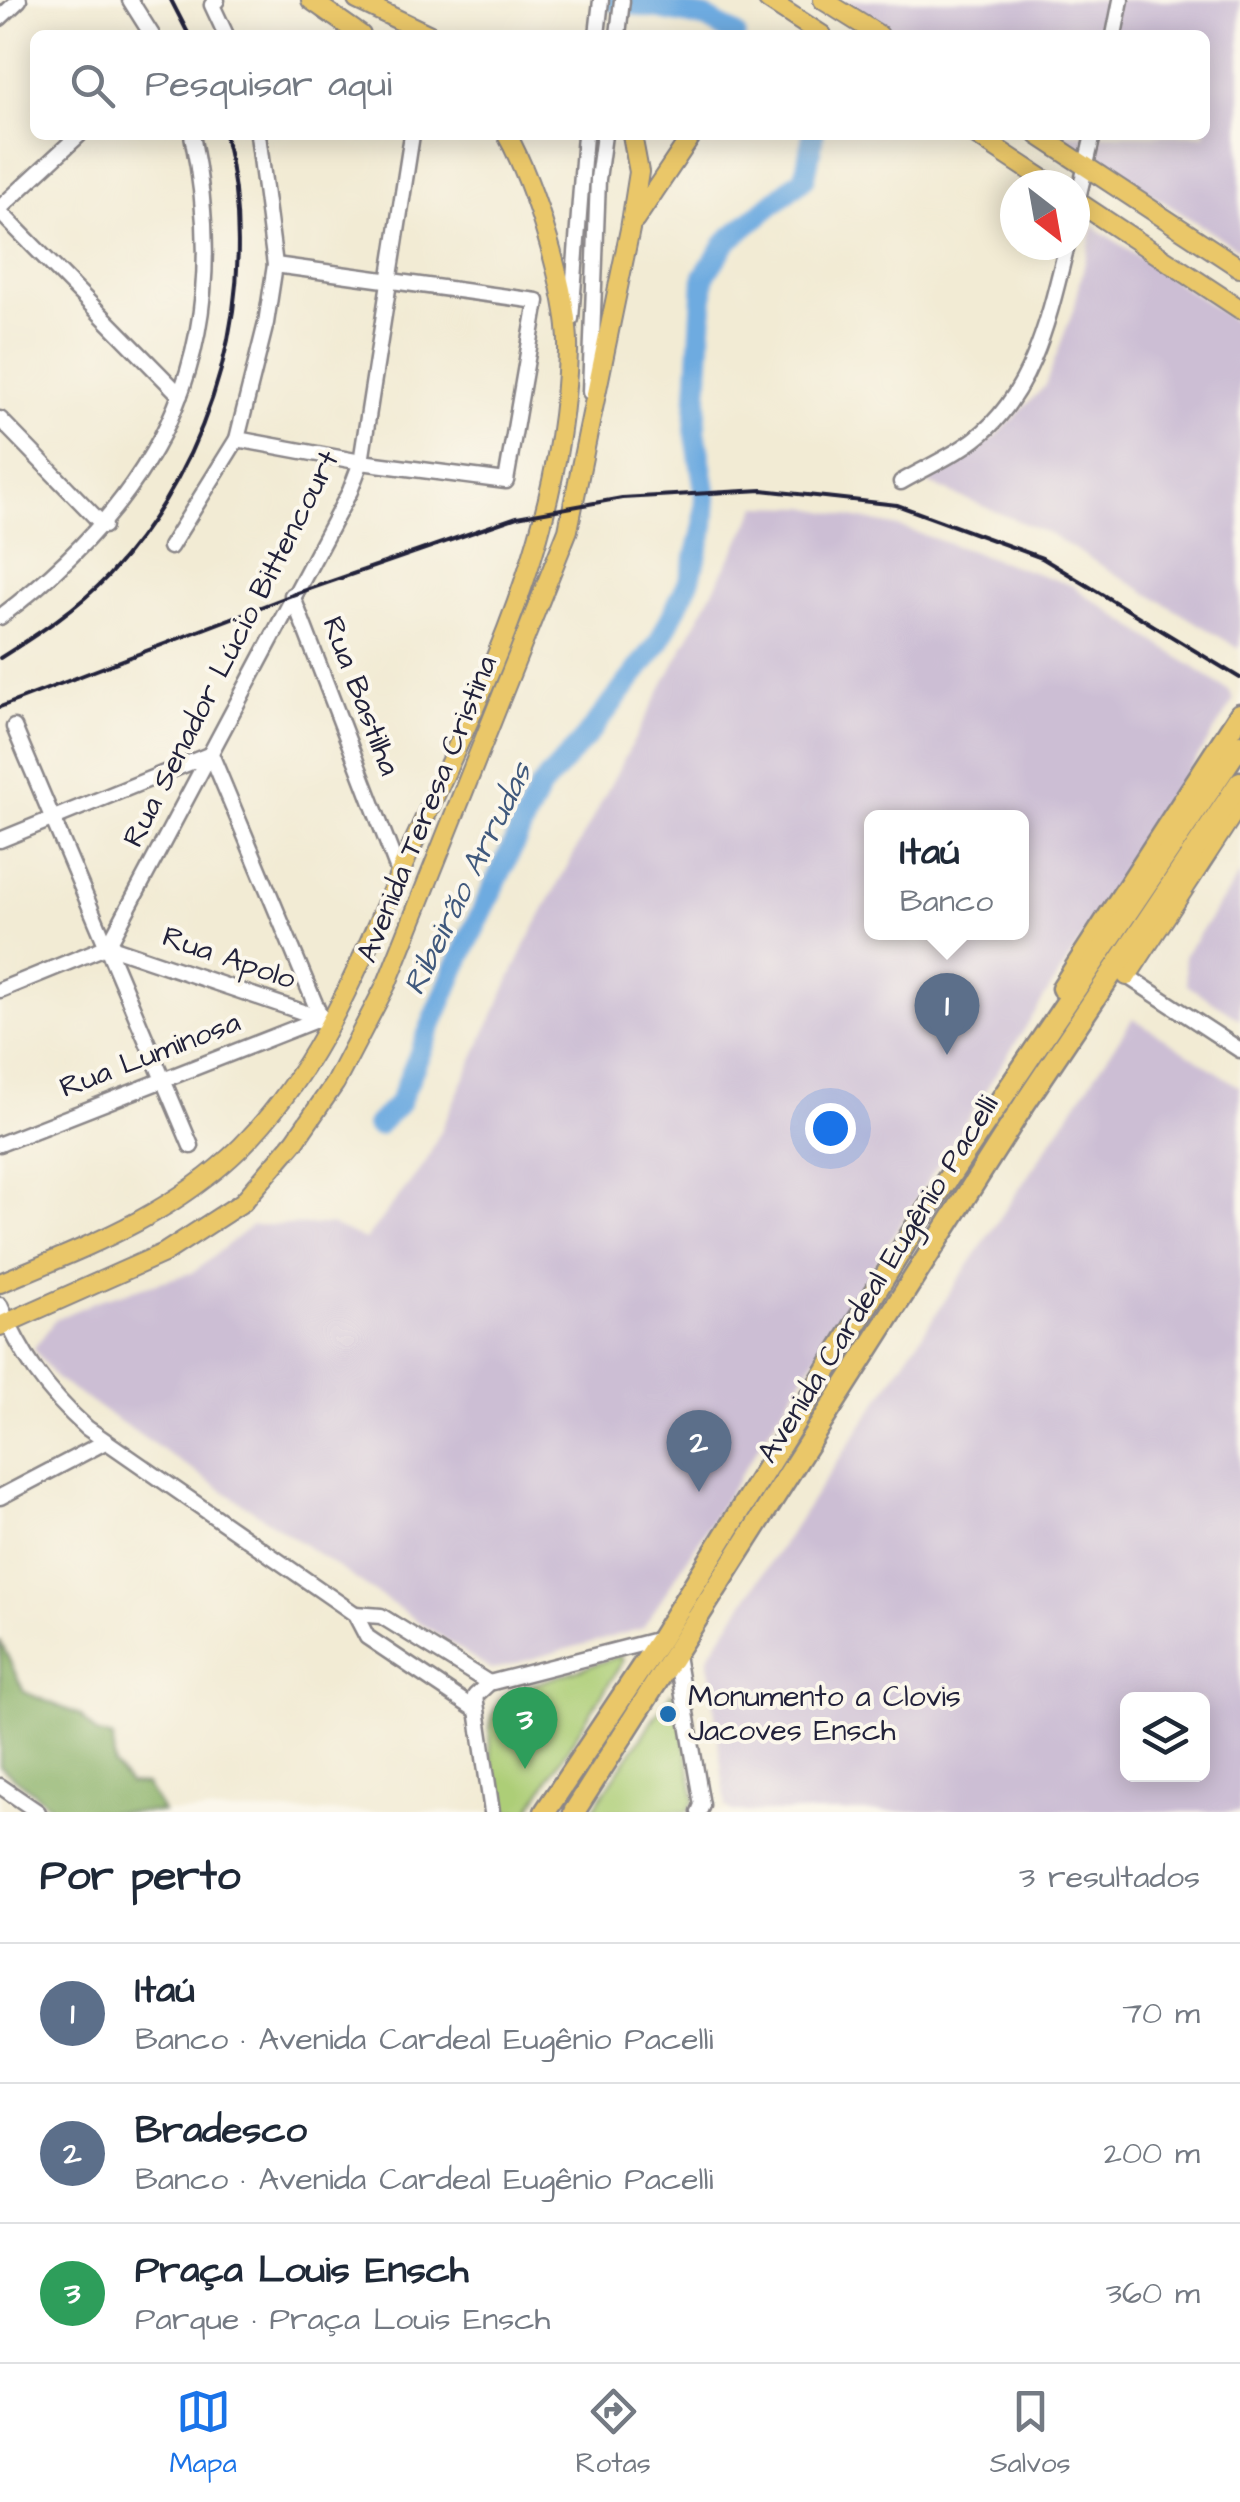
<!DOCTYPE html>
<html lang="pt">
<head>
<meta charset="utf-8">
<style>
	body { margin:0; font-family:"Architects Daughter",sans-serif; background:#f6f6f7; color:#1f2937 }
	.controls { position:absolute; right:30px; bottom:30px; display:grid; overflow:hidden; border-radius:15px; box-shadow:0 5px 25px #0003 }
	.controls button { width:90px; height:90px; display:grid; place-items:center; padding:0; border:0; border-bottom:2px solid #e0e1e3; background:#fff; color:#1f2937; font:50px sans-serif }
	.compass { position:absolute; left:1000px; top:170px; width:90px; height:90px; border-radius:50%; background:#fff; box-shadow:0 5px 25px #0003; rotate:149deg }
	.you { position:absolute; left:830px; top:1128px; width:35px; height:35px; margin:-25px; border:8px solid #fff; border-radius:50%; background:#1a73e8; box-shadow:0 0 0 15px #1a73e833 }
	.badge { display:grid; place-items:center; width:65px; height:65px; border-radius:50%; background:#1a73e8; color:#fff; font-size:32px; font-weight:700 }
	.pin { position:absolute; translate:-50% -82px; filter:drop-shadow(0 2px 5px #0008) }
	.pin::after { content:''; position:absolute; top:52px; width:35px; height:30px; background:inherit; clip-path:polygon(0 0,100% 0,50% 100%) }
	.popup { position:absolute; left:864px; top:810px; width:165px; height:130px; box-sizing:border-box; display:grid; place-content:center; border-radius:15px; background:#fff; filter:drop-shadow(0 2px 8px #0005); font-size:32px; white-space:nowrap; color:#747a83 }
	.popup b { font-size:38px; color:#1f2937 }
	.popup::after { content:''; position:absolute; left:50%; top:100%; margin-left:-20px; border:20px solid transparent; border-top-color:#fff }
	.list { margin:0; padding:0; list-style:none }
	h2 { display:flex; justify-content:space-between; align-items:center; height:130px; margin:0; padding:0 40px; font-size:42px }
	h2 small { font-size:32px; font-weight:400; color:#747a83 }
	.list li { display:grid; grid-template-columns:65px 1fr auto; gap:30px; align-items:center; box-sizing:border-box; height:140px; padding:0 40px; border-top:2px solid #e0e1e3 }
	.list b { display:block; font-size:38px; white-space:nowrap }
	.list p { margin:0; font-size:32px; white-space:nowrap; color:#747a83 }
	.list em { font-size:32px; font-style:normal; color:#747a83 }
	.icon { flex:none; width:55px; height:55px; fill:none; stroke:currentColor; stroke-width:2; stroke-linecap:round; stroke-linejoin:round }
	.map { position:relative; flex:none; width:1240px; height:1812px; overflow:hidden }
	.search { position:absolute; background:#fff; box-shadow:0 5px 25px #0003; left:30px; right:30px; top:30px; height:110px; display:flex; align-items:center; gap:25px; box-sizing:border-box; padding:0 35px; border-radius:15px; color:#747a83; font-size:38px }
	.sheet { height:550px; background:#fff }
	nav { display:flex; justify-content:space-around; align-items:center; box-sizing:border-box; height:140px; border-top:2px solid #e0e1e3; background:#fff; font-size:28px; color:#747a83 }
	nav a { display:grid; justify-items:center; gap:5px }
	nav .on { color:#1a73e8 }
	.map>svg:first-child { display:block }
</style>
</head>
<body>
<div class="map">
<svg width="1240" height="1812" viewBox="0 0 1240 1812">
	<rect width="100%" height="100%" fill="#fbf7ec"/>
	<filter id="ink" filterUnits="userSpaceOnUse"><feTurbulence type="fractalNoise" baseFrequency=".01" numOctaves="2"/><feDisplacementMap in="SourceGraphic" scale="20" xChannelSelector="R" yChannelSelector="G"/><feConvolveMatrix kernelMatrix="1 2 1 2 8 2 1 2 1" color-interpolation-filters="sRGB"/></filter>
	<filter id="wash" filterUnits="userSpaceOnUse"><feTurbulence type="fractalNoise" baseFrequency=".0048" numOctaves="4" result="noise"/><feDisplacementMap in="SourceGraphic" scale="40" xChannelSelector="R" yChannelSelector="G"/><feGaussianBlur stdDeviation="2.25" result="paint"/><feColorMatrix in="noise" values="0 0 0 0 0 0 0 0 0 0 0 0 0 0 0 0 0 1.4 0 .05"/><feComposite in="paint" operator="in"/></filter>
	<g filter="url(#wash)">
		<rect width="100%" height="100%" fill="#f2ebd4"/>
		<g fill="#ccbed4" fill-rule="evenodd">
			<polygon points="844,0 1240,0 1240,250 1058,135 1205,135 1205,35 899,35"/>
			<polygon points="1093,226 1240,325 1240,649 1049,534 927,483 996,436 1045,386 1075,305"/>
			<path d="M 758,506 L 806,507 L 903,528 L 1071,585 L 1229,691 L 1234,700 L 643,1628 L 491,1670 L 55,1378 L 34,1348 L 56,1319 L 96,1301 L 194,1272 L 252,1225 L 332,1225 L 365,1240 L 426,1162 L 526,944 ZM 872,818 L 1022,818 L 1022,932 L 872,932 Z"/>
			<polygon points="1240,874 1240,1019 1187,985 1184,956"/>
			<path d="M 1133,1018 L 1240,1087 L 1240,1812 L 733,1812 L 726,1807 L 708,1656 ZM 1128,1700 L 1202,1700 L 1202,1774 L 1128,1774 Z"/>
		</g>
		<g fill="#adce77" stroke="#687859" stroke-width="2.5">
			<path d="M 620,1656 L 623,1661 L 528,1812 L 502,1812 C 496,1774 473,1719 510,1692 Z"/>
			<polygon points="671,1693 677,1697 695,1800 687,1812 591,1812"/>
		</g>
		<polygon fill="#8ab168" stroke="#566a52" stroke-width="2.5" points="0,1640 24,1692 80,1715 96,1733 113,1738 114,1766 129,1784 146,1785 163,1812 58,1812 0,1766"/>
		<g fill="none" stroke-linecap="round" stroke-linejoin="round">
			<g stroke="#6eabe0" stroke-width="22">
				<polyline points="611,0 705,18 735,35"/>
				<polyline points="377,1125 399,1103 455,969 540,788 586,737 658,644 690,579 704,527 706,496 695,430 704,276 727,241 805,177 813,135"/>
			</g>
		</g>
	</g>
	<g filter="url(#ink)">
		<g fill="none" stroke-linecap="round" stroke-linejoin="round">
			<g stroke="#8a8688" stroke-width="19">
				<g id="minor">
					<polyline points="130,0 152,35"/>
					<polyline points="217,0 212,5 226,35"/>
					<polyline points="0,18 19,0"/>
					<polyline points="597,35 601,0"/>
					<polyline points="618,35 622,0"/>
					<polyline points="1114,35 1121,0"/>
					<polyline points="0,208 79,135"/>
					<polyline points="1075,211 1093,135"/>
					<polyline points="0,212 180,395"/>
					<polyline points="571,319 585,135"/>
					<polyline points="590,392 598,179 604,135"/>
					<polyline points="0,419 104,526"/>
					<polyline points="237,439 361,462 506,481 537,301 275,265"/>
					<path d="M 901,482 C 925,468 953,456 975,439 C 1034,394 1050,312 1067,245"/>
					<polyline points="170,547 237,439 266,323 275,265 258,135"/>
					<polyline points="292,595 399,873"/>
					<path d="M 0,617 C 167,491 236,344 192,135"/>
					<polyline points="14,727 191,1146"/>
					<polyline points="0,840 211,754 321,1018"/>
					<polyline points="108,946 323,1019"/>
					<polyline points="1127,976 1240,1050"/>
					<polyline points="0,990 108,946 350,491 361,462 412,135"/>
					<polyline points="0,1144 321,1018"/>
					<path d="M 0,1305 C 21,1355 46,1391 87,1428 L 355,1614 L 367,1637 L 473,1708"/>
					<polyline points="0,1497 105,1442"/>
					<polyline points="355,1614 381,1616 489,1683"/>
					<polyline points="676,1655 702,1805 699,1812"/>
					<polyline points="0,1786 38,1812"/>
					<polyline points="492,1812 475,1696 489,1683 660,1639"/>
				</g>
			</g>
			<g stroke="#8a8688" stroke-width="22">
				<g id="major">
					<polyline points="311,0 361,35"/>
					<polyline points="357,0 430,35"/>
					<polyline points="768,0 822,35"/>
					<polyline points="823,0 879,35"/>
					<polyline points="976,135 1052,185"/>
					<polyline points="1038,135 1240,268"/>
					<polyline points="1075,200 1240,309"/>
					<polyline points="635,220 692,135"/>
					<polyline points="1127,976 1240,803"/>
					<path d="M 0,1283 C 88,1246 172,1215 241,1147 C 324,1064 361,957 409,853 C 483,687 562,539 568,352 C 570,296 534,184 507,135"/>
					<polyline points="0,1326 164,1253 243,1202 295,1141 335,1083 387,983 568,530 630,229 639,172 632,135"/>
				</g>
			</g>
			<g stroke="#8a8688" stroke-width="25">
				<g id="highway">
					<polyline points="1062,988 1240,714"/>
					<polyline points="545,1812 661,1638 918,1223 1240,745"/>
					<polyline points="574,1812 1025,1103 1240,782"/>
				</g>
			</g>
			<use href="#minor" stroke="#fff" stroke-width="14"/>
			<use href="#major" stroke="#eac769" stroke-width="18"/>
			<use href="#highway" stroke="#eac769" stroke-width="20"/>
			<g stroke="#22223b" stroke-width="4">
				<polyline points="171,0 189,35"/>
				<path d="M 0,658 C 38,634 78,608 109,575 C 215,460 263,288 225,135"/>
				<polyline points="0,707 292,595 517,517 622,498 762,490 897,505 1042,558 1240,678"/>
			</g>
		</g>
	</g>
	<circle fill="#1f6fb2" stroke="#fbf7ec" stroke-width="4" cx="668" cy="1714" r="10"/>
	<g text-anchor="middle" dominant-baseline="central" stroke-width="8" stroke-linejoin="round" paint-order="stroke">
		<g font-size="30" fill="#22223b" stroke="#fbf7ec">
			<text transform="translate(231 649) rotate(-63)">Rua Senador Lúcio Bittencourt</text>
			<text transform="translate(361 696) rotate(69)">Rua Bastilha</text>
			<text transform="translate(427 809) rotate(-68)">Avenida Teresa Cristina</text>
			<text transform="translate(229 958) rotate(19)">Rua Apolo</text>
			<text transform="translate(150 1055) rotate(-21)">Rua Luminosa</text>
			<text transform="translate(878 1279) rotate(-58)">Avenida Cardeal Eugênio Pacelli</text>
		</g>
		<g font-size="30" fill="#22223b" stroke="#fbf7ec" text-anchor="start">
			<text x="688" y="1697">Monumento a Clovis<tspan x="688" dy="34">Jacoves Ensch</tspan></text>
		</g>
		<g font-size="32" font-style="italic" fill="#40597d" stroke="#fbf7ec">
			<text transform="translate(468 879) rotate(-64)">Ribeirão Arrudas</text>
		</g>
	</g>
</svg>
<div class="controls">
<button><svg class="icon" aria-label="layers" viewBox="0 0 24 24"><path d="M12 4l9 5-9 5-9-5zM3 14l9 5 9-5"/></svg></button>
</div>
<svg class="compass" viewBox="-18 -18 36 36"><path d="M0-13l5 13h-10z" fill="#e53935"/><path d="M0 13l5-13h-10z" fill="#747a83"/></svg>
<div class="you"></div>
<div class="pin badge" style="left:947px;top:1055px;background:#5c6f8a">1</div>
<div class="popup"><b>Itaú</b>Banco</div>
<div class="pin badge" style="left:699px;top:1492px;background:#5c6f8a">2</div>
<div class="pin badge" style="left:525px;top:1769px;background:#2e9e5b">3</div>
<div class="search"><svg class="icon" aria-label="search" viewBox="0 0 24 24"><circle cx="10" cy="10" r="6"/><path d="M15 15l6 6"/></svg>Pesquisar aqui</div>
</div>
<section class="sheet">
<h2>Por perto<small>3 resultados</small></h2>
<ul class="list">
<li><span class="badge" style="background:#5c6f8a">1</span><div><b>Itaú</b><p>Banco · Avenida Cardeal Eugênio Pacelli</p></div><em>70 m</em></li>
<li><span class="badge" style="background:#5c6f8a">2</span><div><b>Bradesco</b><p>Banco · Avenida Cardeal Eugênio Pacelli</p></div><em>200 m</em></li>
<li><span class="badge" style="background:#2e9e5b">3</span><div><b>Praça Louis Ensch</b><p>Parque · Praça Louis Ensch</p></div><em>360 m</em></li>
</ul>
</section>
<nav>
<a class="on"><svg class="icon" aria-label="map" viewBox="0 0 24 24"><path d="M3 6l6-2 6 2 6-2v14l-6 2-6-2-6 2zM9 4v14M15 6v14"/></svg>Mapa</a>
<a><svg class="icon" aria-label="directions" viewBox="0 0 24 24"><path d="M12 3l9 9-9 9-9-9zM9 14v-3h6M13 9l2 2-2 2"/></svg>Rotas</a>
<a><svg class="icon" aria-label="saved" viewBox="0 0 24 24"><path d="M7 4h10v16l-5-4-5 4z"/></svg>Salvos</a>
</nav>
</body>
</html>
